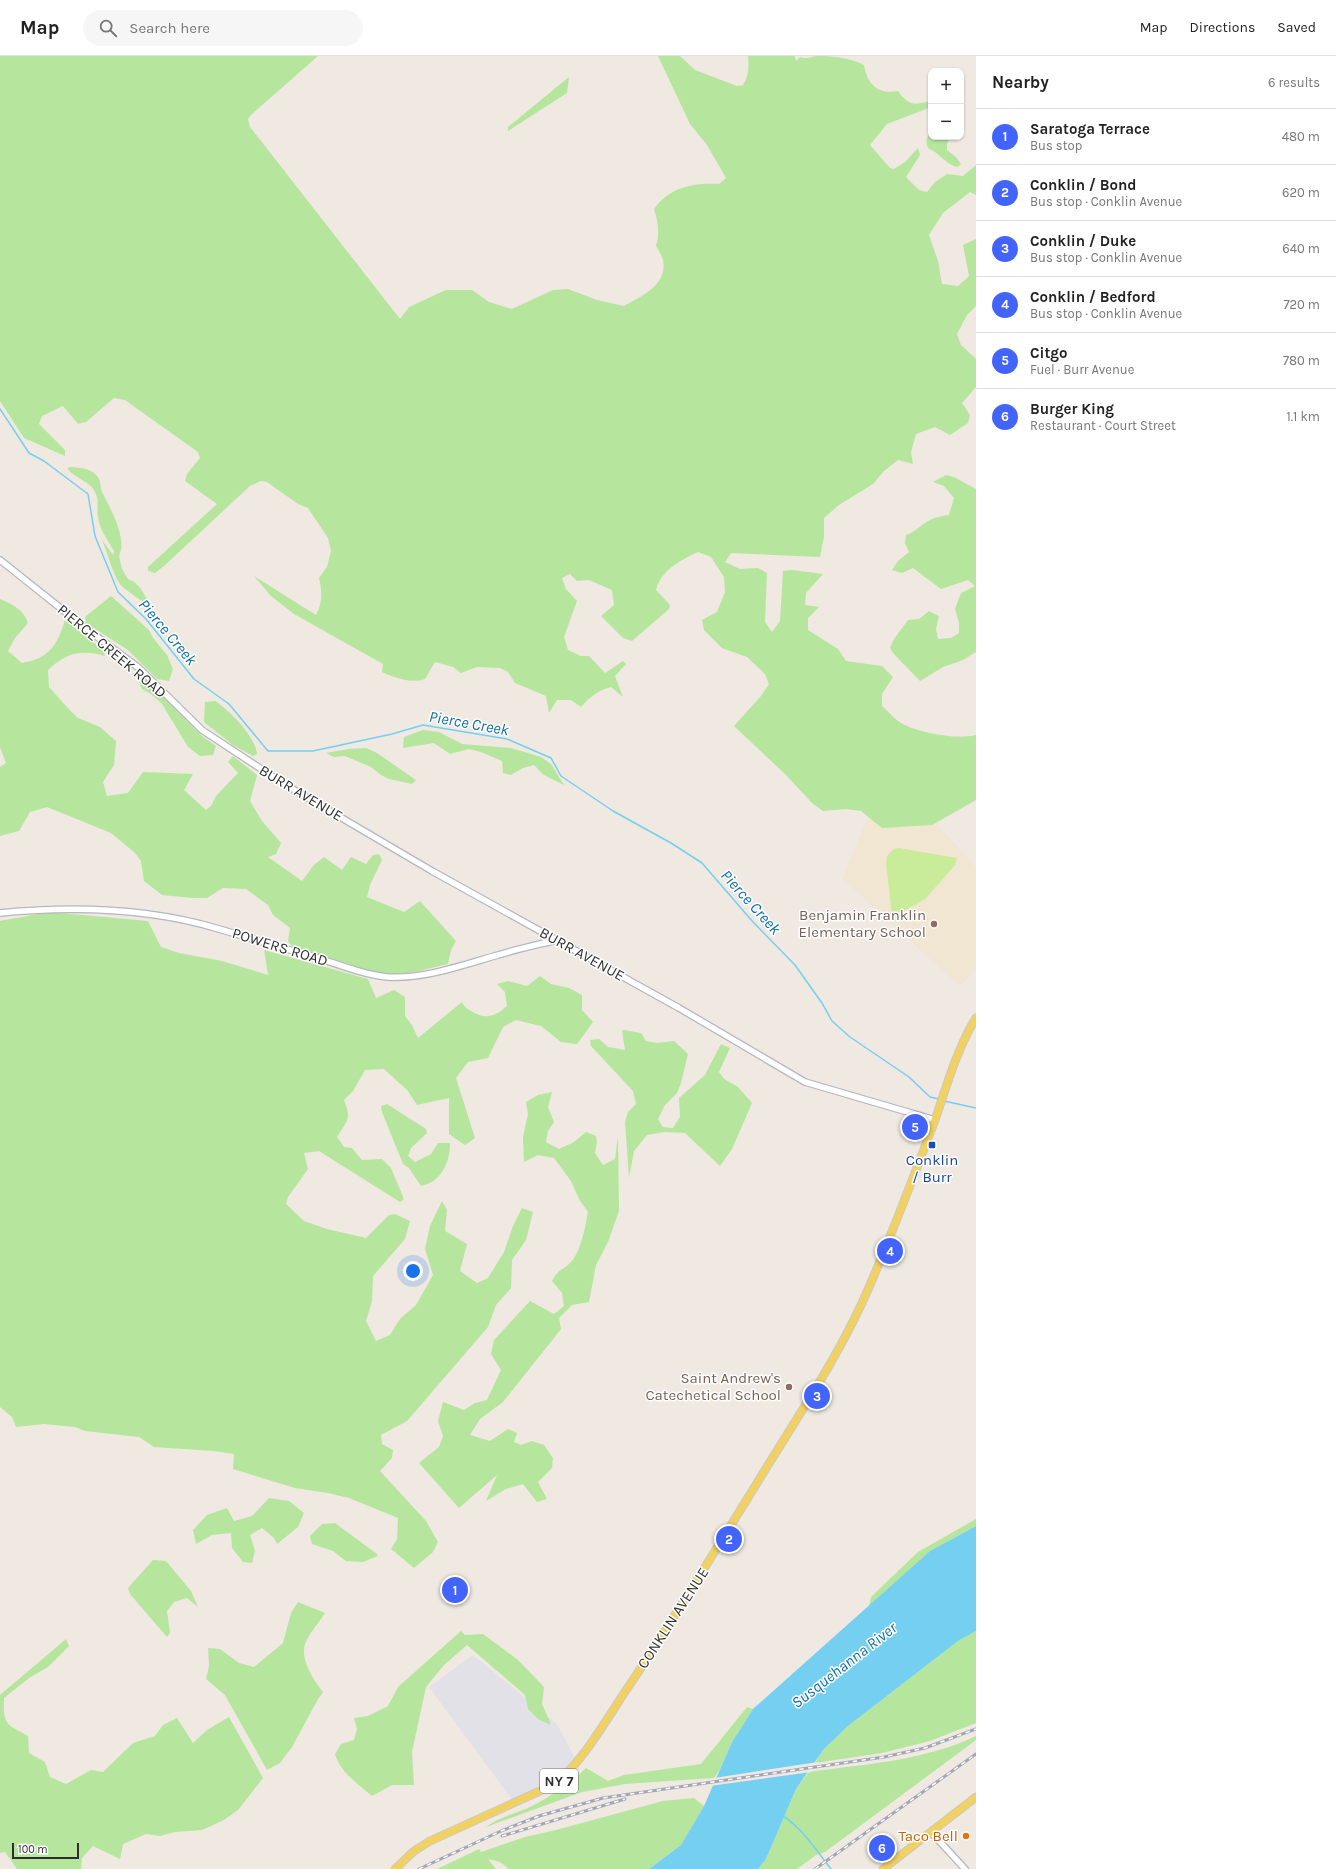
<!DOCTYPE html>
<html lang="en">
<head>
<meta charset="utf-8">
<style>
	body { margin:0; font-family:Karla,sans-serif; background:#f6f6f6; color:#222 }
	.controls { position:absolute; right:12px; top:12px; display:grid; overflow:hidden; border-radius:8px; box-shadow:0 1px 3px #0004 }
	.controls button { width:36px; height:36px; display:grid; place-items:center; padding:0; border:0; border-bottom:1px solid #e0e0e0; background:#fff; color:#222; font:20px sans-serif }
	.scale { position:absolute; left:12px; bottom:10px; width:67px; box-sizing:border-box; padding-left:4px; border:2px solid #2e2e2e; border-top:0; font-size:11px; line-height:14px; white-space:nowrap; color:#2e2e2e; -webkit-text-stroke:3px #fff; paint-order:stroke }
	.you { position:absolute; left:413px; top:1215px; width:14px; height:14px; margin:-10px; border:3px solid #fff; border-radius:50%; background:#1a73e8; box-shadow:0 0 0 6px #1a73e833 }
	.badge { display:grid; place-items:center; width:26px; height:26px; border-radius:50%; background:#4264fb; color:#fff; font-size:13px; font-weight:700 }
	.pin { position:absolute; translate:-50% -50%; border:2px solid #fff; box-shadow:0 1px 4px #0006 }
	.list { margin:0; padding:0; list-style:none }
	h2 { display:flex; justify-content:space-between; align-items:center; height:52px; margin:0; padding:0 16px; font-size:17px }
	h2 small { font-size:13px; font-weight:400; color:#767676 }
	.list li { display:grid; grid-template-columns:26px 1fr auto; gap:12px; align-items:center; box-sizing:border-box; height:56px; padding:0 16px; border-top:1px solid #e0e0e0 }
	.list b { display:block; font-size:15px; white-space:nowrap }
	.list p { margin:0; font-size:13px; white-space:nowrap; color:#767676 }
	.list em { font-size:13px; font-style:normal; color:#767676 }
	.icon { flex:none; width:22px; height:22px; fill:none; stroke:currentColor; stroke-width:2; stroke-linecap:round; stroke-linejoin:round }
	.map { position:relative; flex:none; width:976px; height:1813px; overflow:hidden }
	header { display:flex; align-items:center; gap:24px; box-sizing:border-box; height:56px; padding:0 20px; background:#fff; border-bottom:1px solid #e0e0e0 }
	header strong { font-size:19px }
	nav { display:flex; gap:22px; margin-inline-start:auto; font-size:14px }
	.search { width:280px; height:36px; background:#f6f6f6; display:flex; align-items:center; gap:10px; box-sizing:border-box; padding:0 14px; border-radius:22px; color:#767676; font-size:15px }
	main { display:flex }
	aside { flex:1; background:#fff }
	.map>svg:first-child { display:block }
</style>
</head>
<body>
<header>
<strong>Map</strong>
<div class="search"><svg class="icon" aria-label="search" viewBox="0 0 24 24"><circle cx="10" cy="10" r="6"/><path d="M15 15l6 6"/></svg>Search here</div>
<nav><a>Map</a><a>Directions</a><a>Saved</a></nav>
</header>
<main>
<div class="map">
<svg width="976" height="1813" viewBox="0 0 976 1813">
	<rect width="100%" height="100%" fill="#efe9e1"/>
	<polygon fill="#e3e1e8" points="473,1599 557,1668 575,1702 556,1723 513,1745 429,1631"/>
	<polygon fill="#f0e6d1" points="868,760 933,764 976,812 976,913 960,930 843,823"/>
	<g fill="#b6e59e">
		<path d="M 0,0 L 318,0 L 252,58 L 248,63 L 250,71 L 400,263 L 409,251 L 446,234 L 472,234 L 489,246 L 512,253 L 553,234 L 568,233 L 597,244 L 624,250 C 641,240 668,229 663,204 C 662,199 658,194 656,190 C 660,177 658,165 654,153 C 670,131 693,127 719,128 L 726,122 L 707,89 L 690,68 L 658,0 L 680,0 L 695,14 L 737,30 L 743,29 C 749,19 749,11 748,0 L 795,0 L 796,5 L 800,1 C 808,4 811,0 818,0 C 834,0 850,2 864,9 C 867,28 878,39 898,35 C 909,50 914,49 931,45 L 931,52 L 926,53 L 887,68 L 870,89 L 890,112 L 894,113 L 905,106 L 918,92 L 920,99 L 906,121 L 919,134 L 927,136 L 935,126 L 947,118 L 963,120 L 976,109 L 976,139 L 970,136 L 943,157 L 929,179 L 938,205 L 942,228 L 958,230 L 969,220 L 963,189 L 976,183 L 976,250 L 967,259 L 957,278 L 961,289 L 976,303 L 976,331 L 962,347 L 970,359 L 968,367 L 950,379 L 935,371 L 916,378 L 911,396 L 913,408 L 898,404 L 884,415 L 873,428 L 839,449 L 824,462 L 824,481 L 820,501 L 731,497 L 725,506 L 740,513 L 758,512 L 767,517 L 765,566 L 772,576 L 780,565 L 783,515 L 792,514 L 823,518 L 806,537 L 805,549 L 819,551 L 808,562 L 808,574 L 838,593 L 846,605 L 882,610 L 893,621 L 882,638 L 882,650 C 888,655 894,663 901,667 C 919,677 957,684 976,679 L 976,744 L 932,769 L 882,772 L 861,755 L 846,753 L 823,755 L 812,747 L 786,719 L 734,670 L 761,640 L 769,628 L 765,618 L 747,601 L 722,592 L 704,574 L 702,564 L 717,556 L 725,536 L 724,521 L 711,501 L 698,496 C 681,504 661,514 656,534 L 670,549 L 669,553 L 632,585 L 623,582 L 601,560 L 614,549 L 612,534 L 589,524 L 577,525 L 570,518 L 562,522 L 566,533 L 577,545 L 564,581 L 568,594 L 581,600 L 589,600 L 605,617 L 623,605 L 626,608 L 615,620 L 623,641 L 611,631 C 597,635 591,640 581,651 L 571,644 L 557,644 L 549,657 L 546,640 L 515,627 L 508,616 L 500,612 L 477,611 L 461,617 L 453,611 L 435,606 L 425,623 C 412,628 395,622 382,616 L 383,608 L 294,558 L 271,540 L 254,520 L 316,559 C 323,546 322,536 319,522 L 327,511 L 331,495 L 328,482 L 308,452 L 298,448 L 267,426 L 261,425 L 250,430 L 165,509 L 155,517 L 148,515 L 148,511 L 217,448 L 185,425 L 187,418 L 200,402 L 198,396 L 125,344 L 114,342 L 86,366 L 78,368 L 63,350 L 42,360 L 39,368 L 65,394 L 65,400 L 24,382 L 0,345 Z"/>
		<polygon points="569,21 567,37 508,75 508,71"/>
		<path d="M 931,76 L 931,81 L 950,81 L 947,88 L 947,94 L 956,101 L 961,108 L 957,111 C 945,108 940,97 929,93 C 925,87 926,80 931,76 Z"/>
		<path d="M 71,411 C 81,412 91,412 98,421 C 101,425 100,432 102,436 C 110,452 128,483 119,500 L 122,513 L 128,523 C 140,527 145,539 150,550 C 146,548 121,531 120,528 C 112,517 108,497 102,484 L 113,499 L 114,495 C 108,485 99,472 98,461 C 96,452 100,445 95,436 C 90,425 74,422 67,412 Z"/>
		<path d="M 946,419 C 958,421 965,428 976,433 L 976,596 L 963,604 L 943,611 L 920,625 L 893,597 L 890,592 L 894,583 L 908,564 L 919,563 L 929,555 L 939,560 L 936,573 L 938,583 L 951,582 L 959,577 L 959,567 L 955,553 L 961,537 L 975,530 L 968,524 L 941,533 L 913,512 L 902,517 L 892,514 L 898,505 L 909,496 L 905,487 L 906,479 C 917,475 920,469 930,464 C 936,461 943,460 949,459 L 954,442 L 944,430 L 933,426 Z"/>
		<polygon points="111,540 149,574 153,582 167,599 173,613 169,625 157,623 128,594 86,567 85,561"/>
		<path d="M 0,543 C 12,548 24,554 28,567 L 15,582 L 8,595 L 22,607 C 49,603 58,588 65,564 L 103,594 L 105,600 C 82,593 65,597 48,614 L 49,631 L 65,649 L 78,662 L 100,671 L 116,685 L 114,709 L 103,726 L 107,740 L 128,737 L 143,716 L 193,718 L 184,734 L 206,754 L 211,750 L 216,740 L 238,717 L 228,706 L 233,700 L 257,719 L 250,745 L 262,765 L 281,787 L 276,798 L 268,801 L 302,825 L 314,809 L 324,801 L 342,814 L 351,801 L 366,808 L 373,799 L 379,798 L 382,804 L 370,829 L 367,841 L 404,856 L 420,845 L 456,885 L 451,894 L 448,908 C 433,911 415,917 400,918 C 370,919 321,900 292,890 L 288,885 L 290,872 L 273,859 L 268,849 L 246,833 L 223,832 L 207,842 L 193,842 L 162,839 L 144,825 L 141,805 L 135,797 L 111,777 L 47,751 L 30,756 L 19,775 L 0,780 L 0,711 L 6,707 L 0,691 Z"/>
		<polygon points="136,619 143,620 202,680 216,690 213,699 200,700 188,691 162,648 151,638 142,633"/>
		<path d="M 215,645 C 230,655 255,680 257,698 L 253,700 L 233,689 L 204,666 L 205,646 Z"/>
		<polygon points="423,674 439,676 462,688 511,692 541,701 551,708 564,729 544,719 534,709 523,712 511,719 503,717 502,705 481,696 469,693 450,698 434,687 403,692 404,681"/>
		<polygon points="366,692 377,697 416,724 412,728 389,723 381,719 371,711 345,700 334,701 326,697 349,693"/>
		<path d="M 49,856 L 148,865 L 161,891 L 179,897 L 222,905 L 268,919 L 264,894 L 368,923 L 376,942 L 394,934 L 405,941 L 405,960 L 412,969 L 418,982 L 462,946 C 464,951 466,952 471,955 C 485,964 495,961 507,950 L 505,936 L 497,928 L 508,925 L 527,930 L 540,920 L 551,928 L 569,932 L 582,939 L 582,954 L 593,966 L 577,988 L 561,986 L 541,970 L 516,964 L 503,971 L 488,1002 L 468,1006 L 456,1022 L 475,1082 L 465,1089 L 449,1078 L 449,1042 L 417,1049 L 408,1035 L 384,1013 L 365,1014 L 353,1035 L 344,1044 C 352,1063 347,1065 337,1081 L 344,1091 L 352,1092 L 362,1104 L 382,1103 L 391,1112 L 404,1143 L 400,1146 L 319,1095 L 304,1097 L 308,1113 L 288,1141 L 286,1148 L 304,1165 L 327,1173 L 366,1182 L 389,1159 L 395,1158 L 410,1165 L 405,1183 L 373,1220 L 372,1245 L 366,1265 L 376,1285 L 390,1279 L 400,1263 L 416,1249 L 433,1219 L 425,1193 L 430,1170 L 442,1145 L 447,1154 L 445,1175 L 467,1188 L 460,1215 L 477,1227 L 488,1222 L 504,1196 L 513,1170 L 522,1152 L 533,1156 L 526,1184 L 512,1204 L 511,1232 L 496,1249 L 488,1271 L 407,1365 L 381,1379 L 382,1388 L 393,1394 L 392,1402 L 380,1415 L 426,1465 L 438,1486 L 433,1496 L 414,1512 L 391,1493 L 397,1483 L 398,1462 L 349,1442 L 328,1437 L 295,1432 L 233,1413 L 234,1398 L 214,1395 L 154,1391 L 139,1381 L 85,1375 L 75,1371 L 44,1368 L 16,1371 L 12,1361 L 0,1351 L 0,865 Z"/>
		<polygon points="624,974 641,977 646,985 657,987 674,985 688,998 681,1027 677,1037 665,1049 658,1063 663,1071 673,1072 680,1061 679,1042 705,1019 721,988 730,992 719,1016 724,1023 738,1031 752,1047 732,1093 720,1110 685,1077 665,1076 647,1079 634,1095 629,1122 625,1066 628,1056 636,1048 633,1035 591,990 590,984 599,983 608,991 625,994 622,975"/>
		<path d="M 552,1036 L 548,1051 L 554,1066 L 548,1075 L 546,1086 L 559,1093 L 574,1086 L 586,1076 L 596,1080 L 597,1086 L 595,1097 L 603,1109 L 615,1103 L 618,1081 L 619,1155 L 608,1186 L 596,1209 L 589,1246 L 572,1249 L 559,1262 L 561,1273 L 503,1346 L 480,1363 L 470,1379 L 490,1385 L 508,1373 L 517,1377 L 514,1386 L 521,1389 L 532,1385 L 544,1389 L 553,1402 L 552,1412 L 538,1426 L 547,1443 L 537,1446 L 523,1428 L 506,1433 L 486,1445 L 497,1419 L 459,1452 L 419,1407 L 439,1391 L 443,1380 L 438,1365 L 443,1346 L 464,1354 L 475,1347 L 487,1344 L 501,1314 L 491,1298 L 494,1284 L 530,1245 L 554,1258 L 564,1250 L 562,1237 L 552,1225 C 560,1211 561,1216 570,1207 C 580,1198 586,1169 588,1156 L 579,1143 L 571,1125 L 554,1102 L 538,1099 L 524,1106 L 523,1081 L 528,1058 L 526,1046 L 538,1039 Z"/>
		<path d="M 387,1048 L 426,1073 L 427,1077 L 411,1092 L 408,1100 L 415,1106 L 431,1098 L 438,1087 L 450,1087 C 450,1107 441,1126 421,1130 L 409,1112 L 403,1108 L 382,1056 L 381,1050 Z"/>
		<polygon points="269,1442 289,1445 304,1457 298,1471 277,1488 274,1482 262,1472 250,1479 255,1495 252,1507 243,1506 232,1492 231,1477 212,1479 196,1488 193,1474 207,1459 227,1452 234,1465 252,1460"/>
		<polygon points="976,1463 976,1470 930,1495 869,1550 871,1541 918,1496"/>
		<polygon points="335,1467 377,1498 378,1500 363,1506 346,1505 333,1495 312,1488 310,1480 322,1468"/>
		<polygon points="153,1504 166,1505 191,1535 198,1551 187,1542 174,1546 167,1555 170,1577 167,1581 130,1538 128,1532"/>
		<path d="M 298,1546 L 325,1557 C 320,1565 308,1579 305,1588 C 300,1604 314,1624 323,1636 L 318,1643 L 292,1691 L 280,1707 L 267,1714 L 225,1639 L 206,1623 L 209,1610 L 208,1592 L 220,1593 L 239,1607 L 254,1611 L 283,1587 L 291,1557 Z"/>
		<path d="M 461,1575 L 465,1579 L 483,1578 L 518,1604 L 544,1631 L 542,1648 L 550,1666 L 550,1669 L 538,1663 L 528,1653 L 525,1639 L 467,1589 L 444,1609 L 426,1631 L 412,1696 L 414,1729 L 392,1729 L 372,1740 C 357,1727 341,1717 335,1698 L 341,1688 L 354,1684 L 357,1673 L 354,1662 L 368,1660 L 388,1650 L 398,1631 Z"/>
		<polygon points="976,1575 976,1667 930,1685 882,1697 815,1707 824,1693 848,1670 958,1585"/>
		<path d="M 66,1583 L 69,1590 L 48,1611 L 29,1622 L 4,1642 C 3,1669 6,1668 28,1680 L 29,1697 L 45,1706 L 50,1721 L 66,1728 L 91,1714 L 103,1716 L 133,1687 L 155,1680 L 163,1669 L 177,1662 L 193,1687 L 207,1674 L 229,1661 L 263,1722 L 238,1754 L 224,1764 L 202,1774 L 175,1776 L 160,1780 L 146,1778 L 123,1788 L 120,1803 L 93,1790 L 82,1802 L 81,1813 L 17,1813 L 5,1796 L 0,1797 L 0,1639 Z"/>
		<path d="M 747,1651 L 753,1653 L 732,1686 L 719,1715 L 714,1722 L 625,1728 L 582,1736 L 486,1771 C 502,1759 520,1757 536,1748 C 554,1738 572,1726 586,1712 L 608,1725 L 624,1719 L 701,1708 Z"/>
		<path d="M 976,1680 L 976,1684 L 825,1796 L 816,1799 L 797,1813 L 758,1813 L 766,1803 L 796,1733 L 809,1716 C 865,1708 924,1705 976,1680 Z"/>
		<polygon points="694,1742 704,1750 681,1789 649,1813 509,1813 500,1806 488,1803 496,1813 437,1813 479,1793 481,1796 525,1781 556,1774 663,1745"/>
	</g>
	<polygon fill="#c9ec9a" points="899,792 957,802 955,809 925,843 895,860 892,859 886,807 887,800 894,793"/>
	<polygon fill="#75cff0" points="976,1470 976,1575 958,1585 848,1670 824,1693 796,1733 766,1803 758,1813 649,1813 681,1789 704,1750 732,1686 753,1653 930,1495"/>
	<polygon fill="#efe9e1" points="818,1706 811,1716 710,1730 714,1722"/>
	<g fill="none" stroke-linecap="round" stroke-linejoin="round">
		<g stroke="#75cff0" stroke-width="1.5">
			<polyline points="0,353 29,397 44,405 88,438 95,480 118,536 146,563 194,623 229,648 268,695 313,695 392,678 423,669 507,683 551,702 561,720 613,755 671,787 702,807 753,866 795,909 822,947 832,965 850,981 909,1021 930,1041 939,1043"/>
			<polyline points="944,1045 976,1052"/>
			<path d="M 783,1760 C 803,1773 816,1794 831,1813"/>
		</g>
		<g stroke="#b4b7c1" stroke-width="8">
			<g id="tertiary">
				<polyline points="0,504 88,574 139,612 202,674 284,728 432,815 679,952 805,1026 935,1064"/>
				<path d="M 0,857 C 72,850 149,852 219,873 C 254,883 289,894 324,904 C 345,911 367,919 388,921 C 425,923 463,909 498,899 C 517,893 537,889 557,884"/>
				<polyline points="931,1776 965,1813"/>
			</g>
		</g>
		<g stroke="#c9c9c9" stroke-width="9">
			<g id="primary">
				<path d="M 395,1813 L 414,1795 L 430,1785 L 553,1729 C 583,1708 611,1655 633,1624 C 679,1555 721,1485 765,1414 C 802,1354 842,1295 870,1229 C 893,1175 914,1120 935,1064 C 946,1032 958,990 976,962"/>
				<polyline points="883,1813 976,1741"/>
			</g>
		</g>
		<use href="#tertiary" stroke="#fff" stroke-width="5.5"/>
		<use href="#primary" stroke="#f2d163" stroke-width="7"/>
		<g stroke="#a3a6b8" stroke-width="3">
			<g id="rail">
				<polyline points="502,1780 625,1743"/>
				<polyline points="419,1813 501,1775 539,1760 603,1742 884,1701 925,1692 976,1673"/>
				<polyline points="815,1813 976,1698"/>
			</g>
		</g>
		<use href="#rail" stroke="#fff" stroke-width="1.5" stroke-dasharray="4.5" stroke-linecap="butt"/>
	</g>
	<g fill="#8d6e63" stroke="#fff" stroke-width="1.5">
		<circle cx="934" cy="868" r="4"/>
		<circle cx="789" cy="1331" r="4"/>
	</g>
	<rect fill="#1a4fb4" stroke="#fff" stroke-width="1.5" x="928" y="1085" width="8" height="8" rx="2"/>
	<circle fill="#e8710a" stroke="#fff" stroke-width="1.5" cx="966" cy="1780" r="4"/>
	<g text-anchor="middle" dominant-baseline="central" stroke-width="3" stroke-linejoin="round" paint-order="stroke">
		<rect fill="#fff" stroke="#6d6d6d" stroke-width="1" x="540" y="1713" width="38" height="24" rx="3"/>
		<g font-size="14" font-weight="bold" fill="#2e2e2e">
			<text x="559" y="1725">NY 7</text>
		</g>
		<g font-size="15" fill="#2e2e2e" stroke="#fff">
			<text transform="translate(112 595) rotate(40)">PIERCE CREEK ROAD</text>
			<text transform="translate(301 737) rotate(31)">BURR AVENUE</text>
			<text transform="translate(280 891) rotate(17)">POWERS ROAD</text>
			<text transform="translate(582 898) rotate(29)">BURR AVENUE</text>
			<text transform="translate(673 1562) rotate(-57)">CONKLIN AVENUE</text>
		</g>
		<g font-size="15" fill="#785e54" stroke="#fff" text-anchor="end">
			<text x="926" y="859">Benjamin Franklin<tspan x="926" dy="17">Elementary School</tspan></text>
			<text x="781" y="1322">Saint Andrew's<tspan x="781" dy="17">Catechetical School</tspan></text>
		</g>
		<g font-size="15" fill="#164399" stroke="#fff">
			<text x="932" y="1104">Conklin<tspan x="932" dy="17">/ Burr</tspan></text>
		</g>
		<g font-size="15" fill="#c56008" stroke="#fff" text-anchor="end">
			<text x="958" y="1780">Taco Bell</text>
		</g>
		<g font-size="16" font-style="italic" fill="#0d6fa3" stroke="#fff">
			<text transform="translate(168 576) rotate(50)">Pierce Creek</text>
			<text transform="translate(469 667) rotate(10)">Pierce Creek</text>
			<text transform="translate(751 846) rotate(48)">Pierce Creek</text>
			<text transform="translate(844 1609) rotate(-38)">Susquehanna River</text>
		</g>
	</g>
</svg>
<div class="controls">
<button>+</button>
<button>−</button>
</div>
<div class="scale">100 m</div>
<div class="you"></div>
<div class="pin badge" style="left:455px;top:1534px">1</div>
<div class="pin badge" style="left:729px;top:1483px">2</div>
<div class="pin badge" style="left:817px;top:1340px">3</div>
<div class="pin badge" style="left:890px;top:1195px">4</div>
<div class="pin badge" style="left:915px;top:1071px">5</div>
<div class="pin badge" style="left:882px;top:1792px">6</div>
</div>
<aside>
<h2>Nearby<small>6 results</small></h2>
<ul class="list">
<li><span class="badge">1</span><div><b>Saratoga Terrace</b><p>Bus stop</p></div><em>480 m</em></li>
<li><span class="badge">2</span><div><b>Conklin / Bond</b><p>Bus stop · Conklin Avenue</p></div><em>620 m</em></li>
<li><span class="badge">3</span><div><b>Conklin / Duke</b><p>Bus stop · Conklin Avenue</p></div><em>640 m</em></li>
<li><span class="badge">4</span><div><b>Conklin / Bedford</b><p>Bus stop · Conklin Avenue</p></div><em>720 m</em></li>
<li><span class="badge">5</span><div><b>Citgo</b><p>Fuel · Burr Avenue</p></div><em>780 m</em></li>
<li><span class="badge">6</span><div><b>Burger King</b><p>Restaurant · Court Street</p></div><em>1.1 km</em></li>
</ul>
</aside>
</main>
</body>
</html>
